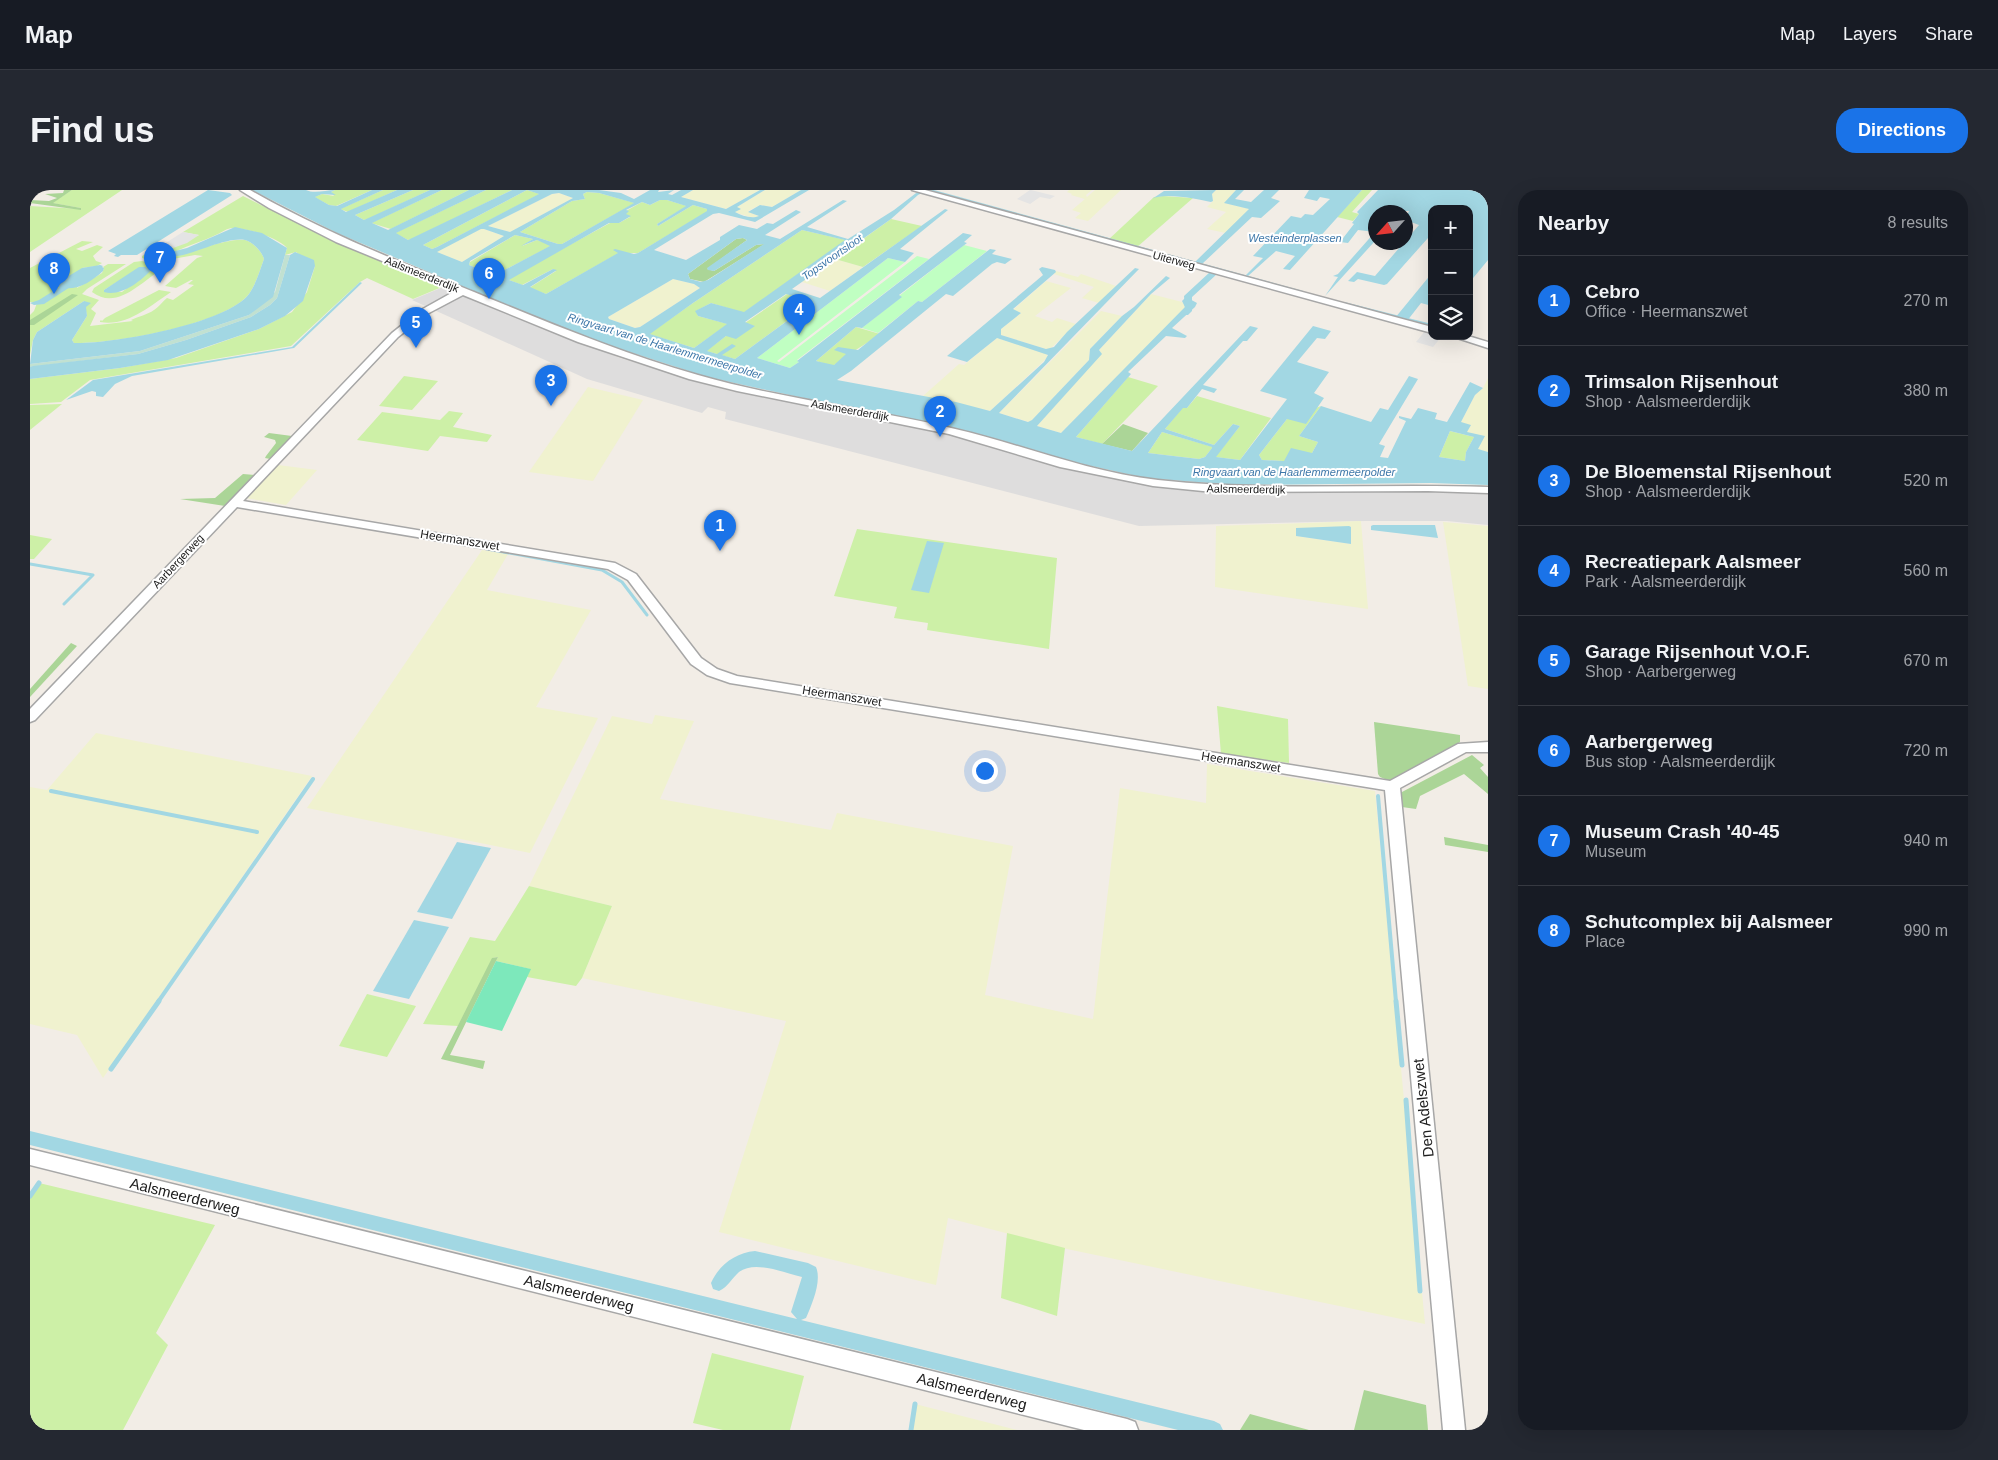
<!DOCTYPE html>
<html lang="en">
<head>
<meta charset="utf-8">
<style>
	body { margin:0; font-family:Arial,sans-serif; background:#242831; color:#f1f3f6 }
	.controls { position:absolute; right:15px; top:15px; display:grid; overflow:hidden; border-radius:10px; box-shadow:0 5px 20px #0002 }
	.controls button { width:45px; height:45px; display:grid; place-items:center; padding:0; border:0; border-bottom:1px solid #363941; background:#171b24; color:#f1f3f6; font:25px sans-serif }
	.compass { position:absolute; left:1338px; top:15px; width:45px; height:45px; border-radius:50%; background:#171b24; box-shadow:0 5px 20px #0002; rotate:243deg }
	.you { position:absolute; left:954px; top:580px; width:18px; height:18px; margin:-12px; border:4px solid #fff; border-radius:50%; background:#1a73e8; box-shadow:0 0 0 8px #1a73e833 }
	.badge { display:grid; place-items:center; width:32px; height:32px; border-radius:50%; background:#1a73e8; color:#fff; font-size:16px; font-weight:700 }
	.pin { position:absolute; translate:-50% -41px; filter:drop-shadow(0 1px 2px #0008) }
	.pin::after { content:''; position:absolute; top:26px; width:18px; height:15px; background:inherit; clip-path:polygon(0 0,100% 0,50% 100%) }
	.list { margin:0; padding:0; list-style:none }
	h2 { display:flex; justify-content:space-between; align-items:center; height:65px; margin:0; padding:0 20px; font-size:21px }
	h2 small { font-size:16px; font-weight:400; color:#9ea1a6 }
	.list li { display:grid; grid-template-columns:32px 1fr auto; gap:15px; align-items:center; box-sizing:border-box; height:90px; padding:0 20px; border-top:1px solid #363941 }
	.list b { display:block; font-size:19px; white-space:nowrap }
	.list p { margin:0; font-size:16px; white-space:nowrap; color:#9ea1a6 }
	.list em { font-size:16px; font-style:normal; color:#9ea1a6 }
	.icon { flex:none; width:28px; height:28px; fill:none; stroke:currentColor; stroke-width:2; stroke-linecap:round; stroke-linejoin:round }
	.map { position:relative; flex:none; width:1458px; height:1240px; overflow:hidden; border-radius:20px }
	header { display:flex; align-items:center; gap:30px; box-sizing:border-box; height:70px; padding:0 25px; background:#171b24; border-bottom:1px solid #363941 }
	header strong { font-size:24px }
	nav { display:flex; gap:28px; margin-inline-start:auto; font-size:18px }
	.intro { display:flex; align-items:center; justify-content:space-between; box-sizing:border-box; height:120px; padding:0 30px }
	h1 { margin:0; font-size:35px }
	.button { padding:12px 22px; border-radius:20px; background:#1a73e8; color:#fff; font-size:18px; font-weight:700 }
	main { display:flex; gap:30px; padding:0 30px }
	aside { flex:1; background:#171b24; border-radius:20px; box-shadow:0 5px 20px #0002 }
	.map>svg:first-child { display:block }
</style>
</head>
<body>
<header>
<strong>Map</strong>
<nav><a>Map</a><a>Layers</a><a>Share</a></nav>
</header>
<div class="intro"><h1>Find us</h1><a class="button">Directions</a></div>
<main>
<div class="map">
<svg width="1458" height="1240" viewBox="0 0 1458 1240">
	<rect width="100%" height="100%" fill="#f2ede6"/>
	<polygon fill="#dedddd" points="413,97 590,168 700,201 906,240 1011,272 1111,294 1195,303 1383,301 1458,304 1458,335 1417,331 1335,331 1109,336 695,229 696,222 678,217 672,223 557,189 382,110"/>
	<g fill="#f0f2cf" fill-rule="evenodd">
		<polygon points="663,0 730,0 696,19 651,7"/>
		<polygon points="735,0 771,0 742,17 730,15 718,21 730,27 728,28 720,27 704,22 707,17"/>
		<polygon points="1039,0 1062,0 1056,5 1057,7 1065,0 1091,0 1058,31 1045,28 1051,23 1042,20 1055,9 1041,5 1042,4 1037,2"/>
		<polygon points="1186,0 1206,0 1195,13 1220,19 1196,43 1177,39 1196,22 1177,17 1183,11 1182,4"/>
		<polygon points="529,3 543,8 480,42 458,36 522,4"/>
		<polygon points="450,39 454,39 474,46 432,72 406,62"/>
		<polygon points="805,69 833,77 800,101 772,92"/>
		<polygon points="1026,81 1048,87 1051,84 1086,96 1069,113 1052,108 1064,97 1024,84"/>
		<polygon points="643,89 664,94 670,98 610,137 605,138 579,129 578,127"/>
		<polygon points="1016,91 1041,98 1005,126 1022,132 1027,128 1046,134 1020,159 1016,159 971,145 971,139 991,123 983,120"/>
		<polygon points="1121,104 1152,112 1156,117 1031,243 1007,236 1071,164 1069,160"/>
		<polygon points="1071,121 1092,126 1060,159 1059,170 1002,230 999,232 969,223"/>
		<polygon points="967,148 1016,163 1018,167 960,221 893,206 929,174 934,175"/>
		<polygon points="1458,188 1458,262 1448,260 1431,232 1445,205 1453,198"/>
		<polygon points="558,197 613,210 563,291 499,282"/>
		<polygon points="248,275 287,280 256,315 216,308"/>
		<path d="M 1331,331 L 1338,419 L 1185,397 L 1186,336 ZM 1321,337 L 1321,354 L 1266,346 Z"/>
		<polygon points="1413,332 1458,336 1458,499 1438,496"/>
		<polygon points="452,360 478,364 457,400 561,420 506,517 568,528 500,663 277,618"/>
		<polygon points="625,525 664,531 630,609 801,640 807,623 983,656 955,805 1063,829 1090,598 1176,613 1177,574 1345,601 1395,1134 1037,1059 918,1028 906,1095 689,1042 756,831 552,788 582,716 499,696 582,526 622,534"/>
		<polygon points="66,543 282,586 73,888 47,845 0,834 0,597 17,600"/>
		<polygon points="885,1214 987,1240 880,1240"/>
	</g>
	<g fill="#cdf0a7" fill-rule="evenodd">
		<polygon points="42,0 92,0 0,62 0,16 51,19 51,18 22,13"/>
		<polygon points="305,0 342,0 306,16 299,15 284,7 292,4 304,6 301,2"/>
		<polygon points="353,0 367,0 318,22 310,19"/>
		<polygon points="383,0 400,0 338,29 334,30 325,25"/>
		<polygon points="412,0 439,0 361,39 341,33"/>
		<polygon points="456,0 482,0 382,49 378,50 365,43"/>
		<polygon points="497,0 510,4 407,57 402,59 393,55"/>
		<polygon points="1332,0 1342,0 1322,22 1329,24 1323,31 1307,27"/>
		<polygon points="557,2 569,3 605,13 532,54 528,54 490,42 542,11 555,9 553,4"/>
		<path d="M 213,6 L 293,46 L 412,97 L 383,109 L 337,88 L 330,92 L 261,156 L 60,190 L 31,212 L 0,214 L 0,189 L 90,178 L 146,168 L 229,139 L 262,122 L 277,102 L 285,76 L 266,62 L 255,65 L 257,58 C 248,47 216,38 202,38 C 198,38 192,42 188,44 C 172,52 150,57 137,67 C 157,64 199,47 215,50 C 223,52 232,62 234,69 C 230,80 226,94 219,104 C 195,135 83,154 44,153 L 42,150 L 57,126 L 54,111 L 7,142 L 3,150 L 0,165 L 0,125 L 4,121 L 7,113 L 0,112 L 0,78 L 52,51 L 63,52 L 46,59 L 52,61 L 67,55 L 73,57 L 63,66 L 66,71 L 72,73 L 67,76 L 52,78 L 47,98 L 72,83 L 74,78 L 73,77 L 78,74 L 96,74 L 57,99 L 52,104 L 69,110 L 61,119 L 66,123 L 60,136 L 103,131 L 101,130 C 109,126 117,125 124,120 C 130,116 132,112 137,108 L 143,110 L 164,95 L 158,94 L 163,90 L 161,90 L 146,98 L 135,96 L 167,68 L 173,66 L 165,65 L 126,72 L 112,68 L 112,66 L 126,59 L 132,60 L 169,45 L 153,42 Z"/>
		<polygon points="1133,6 1163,8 1106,58 1077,51 1124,7"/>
		<polygon points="630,10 637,10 657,16 627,34 628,36 663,15 677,19 677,22 608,63 589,63 516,104 499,98 526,81 523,79 492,95 479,90 479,88 580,33 589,33 600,27 595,24 596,21 612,12 620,15"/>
		<polygon points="861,29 892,36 833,77 805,69"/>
		<polygon points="772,40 816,50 714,123 681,113 666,121 668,126 698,134 664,158 619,144 663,113"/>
		<polygon points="485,45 503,49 492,56 507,50 519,54 521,56 465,85 439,75 440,72"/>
		<path d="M 112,71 L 127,75 L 132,79 C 111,92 87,121 62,102 L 64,98 L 104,72 ZM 121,80 L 92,102 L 74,100 L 87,92 Z"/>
		<path d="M 129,100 L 141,102 C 120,116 97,137 70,132 L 70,131 L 71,130 L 72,131 L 75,128 Z"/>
		<polygon points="757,104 784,111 705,169 676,161 696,146 724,136 715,133"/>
		<path d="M 826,137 L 850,144 C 834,156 818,163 803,176 L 786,171 Z"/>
		<polygon points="374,186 408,191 382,220 349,216"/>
		<polygon points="1098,187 1128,196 1072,254 1046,247"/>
		<polygon points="1167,206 1241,228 1210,270 1185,267 1210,236 1203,234 1184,255 1135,239 1153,217 1157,218"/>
		<polygon points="32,214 0,240 0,215"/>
		<polygon points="1291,216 1269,246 1288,252 1282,263 1254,271 1232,270 1229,265 1257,229"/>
		<polygon points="419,221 433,223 423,237 462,245 457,252 410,246 398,261 327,250 352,222 410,230"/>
		<polygon points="1420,241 1444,247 1436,262 1435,271 1409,267"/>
		<polygon points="1132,242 1183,257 1175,267 1169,269 1118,263"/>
		<polygon points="827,339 1027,368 1019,459 897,440 898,433 864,428 867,417 804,406"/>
		<polygon points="0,345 22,349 4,369 0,369"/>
		<polygon points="1187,516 1258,529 1259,573 1191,564"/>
		<polygon points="499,696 582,716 552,788 546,796 497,787 500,779 466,771 468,767 463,768 428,836 393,834 440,747 465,751"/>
		<polygon points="337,804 386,816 357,867 309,856"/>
		<polygon points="9,993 185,1035 126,1143 138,1155 93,1240 0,1240 0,1006"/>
		<polygon points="977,1043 1035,1058 1027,1126 971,1108"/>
		<polygon points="682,1163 774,1186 760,1240 693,1240 663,1233"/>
	</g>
	<g fill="#abd597">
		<polygon points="34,0 42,0 23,13 51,18 51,20 0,13 0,10 19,11 27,8 15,4 33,3"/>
		<polygon points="713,48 717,50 677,79 684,81 726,55 735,54 674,92 660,89 658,84 706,49"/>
		<polygon points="42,104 48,105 4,135 0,135 0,130"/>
		<polygon points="1093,234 1118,243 1102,261 1072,254"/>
		<polygon points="239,243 262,246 240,269 235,268 236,266 246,253 245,250 234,247"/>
		<polygon points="213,284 225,285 195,316 150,309 185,308"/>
		<polygon points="41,453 47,456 0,507 0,499"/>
		<polygon points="1344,532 1430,545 1430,552 1362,592 1350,587 1348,584"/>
		<polygon points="1442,565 1454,575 1450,578 1458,587 1458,604 1434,584 1390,606 1386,619 1372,617 1372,602"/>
		<polygon points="1414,647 1458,655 1458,662 1415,655"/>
		<polygon points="468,767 420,865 455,871 453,879 411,869 462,768"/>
		<polygon points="1334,1200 1396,1215 1398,1240 1324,1240"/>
		<polygon points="1220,1224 1279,1240 1210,1240"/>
	</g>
	<polygon fill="#c1e1d1" points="255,65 260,65 247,108 240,115 221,127 156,150 108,164 0,177 0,174 110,161 219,125 245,102"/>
	<g fill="#c0ffc2">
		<polygon points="934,55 957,61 892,112 888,111 848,143 832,138 871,107 869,106"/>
		<polygon points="887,66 899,69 767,170 769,172 760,178 727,168 858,68 875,72 747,171 749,172"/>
	</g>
	<polygon fill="#7de8bb" points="466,771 501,779 472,841 436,832"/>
	<g fill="#e4e4e4">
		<polygon points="1000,0 1001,0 1025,6 1020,9 1010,7 1000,14 987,9"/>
		<polygon points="153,42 169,45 157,53 143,58 137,57 132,60 126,59"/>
		<polygon points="1395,141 1402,142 1402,146 1412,146 1403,157 1386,152"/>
	</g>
	<g fill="#a2d7e3" fill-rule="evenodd">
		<polygon points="178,0 200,3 202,5 107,65 91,65 88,67 84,66 86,64 78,61"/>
		<path d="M 222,0 L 276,0 C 284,4 296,0 305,0 L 301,2 L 306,5 L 292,4 L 285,7 L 299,15 L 307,16 L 342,0 L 353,0 L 311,19 L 316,22 L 367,0 L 383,0 L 325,25 L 334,30 L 400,0 L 412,0 L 342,33 L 358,40 L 439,0 L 456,0 L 366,43 L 378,50 L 482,0 L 569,0 L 591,3 L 604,9 L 620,0 L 629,0 L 628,2 L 644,0 L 638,4 L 642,5 L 651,0 L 663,0 L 651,7 L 696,19 L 730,0 L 735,0 L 707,17 L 711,19 L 705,22 C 712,26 722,29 729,26 L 718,22 L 730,15 L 742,17 L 771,0 L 779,0 L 725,32 L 689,23 L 683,24 L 624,60 L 656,70 L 690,50 L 690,47 L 709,35 L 727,39 L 737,33 L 743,34 L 766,20 L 771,22 L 735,45 L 750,49 L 813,10 L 817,11 L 777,37 L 818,49 L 864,20 L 890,0 L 898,0 L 888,5 L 861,29 L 762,99 L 790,108 L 915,19 L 918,20 L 870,59 L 884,63 L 875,72 L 858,68 L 727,168 L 760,178 L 769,172 L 767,171 L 933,43 L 942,45 L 934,52 L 937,53 L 869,105 L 872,107 L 832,138 L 826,137 L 786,171 L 804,175 L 816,164 L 804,160 L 808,157 L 828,160 L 888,111 L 892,112 L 960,59 L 966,60 L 962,64 L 982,69 L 975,74 L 967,72 L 962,74 L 923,106 L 916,104 L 821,181 L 807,190 L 926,212 L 960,221 L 1014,172 L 1018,165 L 967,148 L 937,172 L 917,166 L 1006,91 L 1013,85 L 1009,79 L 1012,77 L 1025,80 L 1026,82 L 983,119 L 991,123 L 971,139 L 971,145 L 1016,159 L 1024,157 L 1037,142 L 1105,78 L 1109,79 L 969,223 L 998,232 L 1002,230 L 1059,170 L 1060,159 L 1092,126 L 1104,117 L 1136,86 L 1140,88 L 1121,104 L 1069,160 L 1072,164 L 1007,236 L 1031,243 L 1155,117 L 1152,111 L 1156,107 L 1167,113 L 1165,117 L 1142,138 L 1157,146 L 1155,148 L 1136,146 L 1098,182 L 1101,184 L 1046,247 L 1102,261 L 1220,136 L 1228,138 L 1217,151 L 1213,151 L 1173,195 L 1187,199 L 1184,203 L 1172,199 L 1157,218 L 1153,218 L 1135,239 L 1184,255 L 1203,234 L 1210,236 L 1186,267 L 1210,270 L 1257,209 L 1230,201 L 1283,136 L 1301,141 L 1295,149 L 1287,148 L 1267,172 L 1299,182 L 1284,203 L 1294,208 L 1276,234 L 1257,229 L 1229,265 L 1232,270 L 1254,271 L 1261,258 L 1282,263 L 1288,252 L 1269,246 L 1291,216 L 1341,232 L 1350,218 L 1358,220 L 1379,186 L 1388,189 L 1349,254 L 1355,256 L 1350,267 L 1358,268 L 1376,231 L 1369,228 L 1369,226 L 1381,229 L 1388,218 L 1407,223 L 1405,229 L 1417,232 L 1440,192 L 1453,198 L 1445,205 L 1431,232 L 1441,235 L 1437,242 L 1455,246 L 1448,259 L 1458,262 L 1458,295 L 1401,293 L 1204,295 L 1115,288 L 1039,271 L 901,233 L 769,207 L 677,187 L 575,154 L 458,107 L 307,43 ZM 497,0 L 509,4 L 407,57 L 402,59 L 393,55 ZM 557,2 L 569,3 L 604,13 L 532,54 L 528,54 L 490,42 L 542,11 L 555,9 L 553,4 ZM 529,3 L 543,8 L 480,42 L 458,36 L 522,4 ZM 630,10 L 637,10 L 656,16 L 627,34 L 628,36 L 663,15 L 677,19 L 677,21 L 608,63 L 604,64 L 585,59 L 583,60 L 588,63 L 516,104 L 500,97 L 527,80 L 523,79 L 493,95 L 479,90 L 579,33 L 589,33 L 601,26 L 596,24 L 599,21 L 596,20 L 612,12 L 620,15 ZM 451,39 L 454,39 L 474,46 L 432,72 L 407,62 ZM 772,40 L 815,50 L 714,122 L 681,113 L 665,121 L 668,126 L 697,134 L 664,158 L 620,144 L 663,113 ZM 485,45 L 503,49 L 491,56 L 507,50 L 520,56 L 465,85 L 439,75 L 440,71 ZM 713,48 L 717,50 L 677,78 L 678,80 L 684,81 L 726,55 L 734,54 L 678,90 L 671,92 L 660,89 L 658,84 L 706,49 ZM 643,89 L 664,94 L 670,98 L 610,137 L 605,138 L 579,129 L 578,127 ZM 756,104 L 783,112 L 705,169 L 692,165 L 706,156 L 702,154 L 687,164 L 677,161 L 696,146 L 706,149 L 725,136 L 715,132 ZM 1420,241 L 1444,247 L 1436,262 L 1435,271 L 1409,267 ZM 1132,242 L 1182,257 L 1182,258 L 1175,267 L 1169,269 L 1118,263 Z"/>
		<path d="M 1186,0 L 1182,4 L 1183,11 L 1181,12 C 1168,9 1134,2 1122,9 L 1134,1 Z"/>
		<polygon points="1206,0 1214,0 1205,9 1221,12 1234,0 1249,0 1241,8 1250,11 1231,28 1222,27 1172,74 1165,72 1219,19 1194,13"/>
		<polygon points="1279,0 1332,0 1260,80 1253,79 1265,66 1246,61 1218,86 1216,85 1233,68 1223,66 1261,26 1271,28 1275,24 1283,25 1300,9 1290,7 1287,11 1274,8"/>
		<polygon points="1348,0 1458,0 1458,70 1439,93 1439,19 1402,19 1402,48 1398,48 1357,94 1354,95 1328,89 1324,92 1318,91 1327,82 1345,86 1389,35 1381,32 1382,30 1376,28 1379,21 1346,22 1345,51 1295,106 1308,87 1303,86 1308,84 1345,42 1328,40 1318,53 1310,52 1324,34 1322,33 1329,24 1327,22"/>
		<path d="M 205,37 L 232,43 L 257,58 L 243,107 L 219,125 L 110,161 L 0,174 L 3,150 L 7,142 L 54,111 L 61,113 L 56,117 L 57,126 L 42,150 L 44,153 C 82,154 196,134 219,104 C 226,94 230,80 234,69 C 232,62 223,52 215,50 C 199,47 170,61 153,65 C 144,67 135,68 126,70 L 123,69 L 129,65 L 157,58 Z"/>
		<polygon points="265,62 284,70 285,76 273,111 255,126 229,139 138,170 90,178 0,189 0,177 3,176 108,164 156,150 221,127 240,115 247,108 260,65"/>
		<path d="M 70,75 L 73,76 L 72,77 L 74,78 L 73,81 C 60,93 44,103 26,96 L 27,93 L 52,78 Z"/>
		<path d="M 109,77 L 115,77 L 121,80 C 110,92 90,107 74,102 L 74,100 Z"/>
		<polygon points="1402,83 1402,116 1391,113 1377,131 1365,128"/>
		<polygon points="330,92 332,93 264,158 102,186 85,194 73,207 66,206 66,202 62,201 36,210 63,190 262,157"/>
		<polygon points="1343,335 1405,335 1408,348 1341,340 1341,336"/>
		<polygon points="1319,336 1321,337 1321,354 1266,346 1266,338"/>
		<polygon points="897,351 914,353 899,403 881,400"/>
		<polygon points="427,652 461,658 422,729 387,722"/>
		<polygon points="384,730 419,737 379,809 343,801"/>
	</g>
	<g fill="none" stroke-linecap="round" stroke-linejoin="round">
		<g stroke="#a2d7e3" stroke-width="3">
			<polyline points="457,359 572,380 592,392 617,425"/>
			<polyline points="0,374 63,385 34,414"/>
		</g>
		<g stroke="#a2d7e3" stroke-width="4">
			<polyline points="21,601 227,642"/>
			<polyline points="1348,606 1366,812"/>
			<polyline points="128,812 283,589"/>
		</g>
		<g stroke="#a2d7e3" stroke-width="5">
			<polyline points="1366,811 1372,875"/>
			<polyline points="81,879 129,811"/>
			<polyline points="1376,910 1390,1101"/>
			<polyline points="0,1006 9,993"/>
			<polyline points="881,1240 885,1214"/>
		</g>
		<g fill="#a2d7e3" fill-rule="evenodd">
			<polygon points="893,0 904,0 1273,101 1266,103"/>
			<polygon points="1180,82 1187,84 1162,107 1162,121 1158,125 1152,125 1151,123 1155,119 1154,106"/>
			<polygon points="44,88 51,90 14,114 4,115 0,113 9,110"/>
			<polygon points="1314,112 1402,134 1402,139 1314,116"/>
			<path d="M 0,941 L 767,1129 L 761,1122 L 772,1087 C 754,1083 725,1070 709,1082 C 702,1088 698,1097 689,1101 L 683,1099 L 681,1093 C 689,1075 705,1063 725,1061 L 778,1073 L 786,1077 C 792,1091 782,1114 776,1128 L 771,1130 L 1184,1231 L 1190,1234 L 1193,1240 L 1148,1240 L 0,955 Z"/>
		</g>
		<g stroke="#a7a7a7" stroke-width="3">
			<g id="minor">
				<path d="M 210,0 L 220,0 C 292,41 367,71 444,102 C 517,132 591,163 668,185 C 751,209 838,218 921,238 C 991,254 1057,282 1128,290 C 1237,302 1348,293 1458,297 L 1458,303 L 1398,301 L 1183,302 L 1123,296 L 1030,277 L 919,244 L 707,201 L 659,189 L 548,152 L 433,105 L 397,124 L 368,147 L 213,311 L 585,373 L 606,384 L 671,468 L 687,479 L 707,486 L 1360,591 L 1428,554 L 1458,552 L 1458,562 L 1436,562 L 1370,598 L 1435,1240 L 1413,1240 L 1355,600 L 700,493 L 677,485 L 661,474 L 598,390 L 578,379 L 207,317 L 5,530 L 0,532 L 0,519 L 362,143 L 391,120 L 425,101 L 306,52 L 239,18 Z"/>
				<polygon points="882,0 895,0 1402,137 1402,143"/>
				<polygon points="1421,146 1438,146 1458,152 1458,158"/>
				<polygon points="0,959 1097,1229 1105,1232 1108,1240 1054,1240 0,975"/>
			</g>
		</g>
		<use href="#minor" fill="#fff" fill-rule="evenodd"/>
	</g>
	<g text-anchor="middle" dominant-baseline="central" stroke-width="4" stroke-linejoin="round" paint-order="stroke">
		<g font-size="11" font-style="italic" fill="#3d77a9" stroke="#fff">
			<text x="1265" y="48">Westeinderplassen</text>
			<text transform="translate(802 67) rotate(-35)">Topsvoortsloot</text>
			<text transform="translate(635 156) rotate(17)">Ringvaart van de Haarlemmermeerpolder</text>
			<text x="1264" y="282">Ringvaart van de Haarlemmermeerpolder</text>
		</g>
		<g font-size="11" fill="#202020" stroke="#fff">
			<text transform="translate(1144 70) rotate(15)">Uiterweg</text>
			<text transform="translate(392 84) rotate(22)">Aalsmeerderdijk</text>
			<text transform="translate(820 220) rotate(10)">Aalsmeerderdijk</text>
			<text transform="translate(1216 299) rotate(1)">Aalsmeerderdijk</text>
			<text transform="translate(148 371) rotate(-47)">Aarbergerweg</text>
		</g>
		<g font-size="12" fill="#202020" stroke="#fff">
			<text transform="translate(430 350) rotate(9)">Heermanszwet</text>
			<text transform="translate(812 506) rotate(9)">Heermanszwet</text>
			<text transform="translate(1211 572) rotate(9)">Heermanszwet</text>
		</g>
		<g font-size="15" fill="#202020" stroke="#fff">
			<text transform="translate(1393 918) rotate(-96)">Den Adelszwet</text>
			<text transform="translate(155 1006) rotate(14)">Aalsmeerderweg</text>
			<text transform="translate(549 1103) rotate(14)">Aalsmeerderweg</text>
			<text transform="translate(942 1201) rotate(14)">Aalsmeerderweg</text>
		</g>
	</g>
</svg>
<div class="controls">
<button>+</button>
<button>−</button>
<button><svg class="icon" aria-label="layers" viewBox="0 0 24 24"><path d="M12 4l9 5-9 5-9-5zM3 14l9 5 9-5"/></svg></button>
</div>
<svg class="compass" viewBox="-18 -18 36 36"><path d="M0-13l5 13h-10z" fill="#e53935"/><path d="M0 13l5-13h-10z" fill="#9ea1a6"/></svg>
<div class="you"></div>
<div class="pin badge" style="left:690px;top:361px">1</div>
<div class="pin badge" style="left:910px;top:247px">2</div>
<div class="pin badge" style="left:521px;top:216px">3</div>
<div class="pin badge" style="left:769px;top:145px">4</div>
<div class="pin badge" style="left:386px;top:158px">5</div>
<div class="pin badge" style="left:459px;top:109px">6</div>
<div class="pin badge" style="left:130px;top:93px">7</div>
<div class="pin badge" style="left:24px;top:104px">8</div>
</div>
<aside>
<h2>Nearby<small>8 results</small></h2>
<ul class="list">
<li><span class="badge">1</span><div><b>Cebro</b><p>Office · Heermanszwet</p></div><em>270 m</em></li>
<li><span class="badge">2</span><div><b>Trimsalon Rijsenhout</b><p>Shop · Aalsmeerderdijk</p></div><em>380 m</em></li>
<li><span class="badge">3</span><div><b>De Bloemenstal Rijsenhout</b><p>Shop · Aalsmeerderdijk</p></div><em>520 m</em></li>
<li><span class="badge">4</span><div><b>Recreatiepark Aalsmeer</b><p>Park · Aalsmeerderdijk</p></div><em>560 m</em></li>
<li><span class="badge">5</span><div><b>Garage Rijsenhout V.O.F.</b><p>Shop · Aarbergerweg</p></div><em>670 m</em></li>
<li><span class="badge">6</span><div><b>Aarbergerweg</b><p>Bus stop · Aalsmeerderdijk</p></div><em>720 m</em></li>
<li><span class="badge">7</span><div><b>Museum Crash '40-45</b><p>Museum</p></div><em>940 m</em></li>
<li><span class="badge">8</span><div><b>Schutcomplex bij Aalsmeer</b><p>Place</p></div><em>990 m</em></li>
</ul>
</aside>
</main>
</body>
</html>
